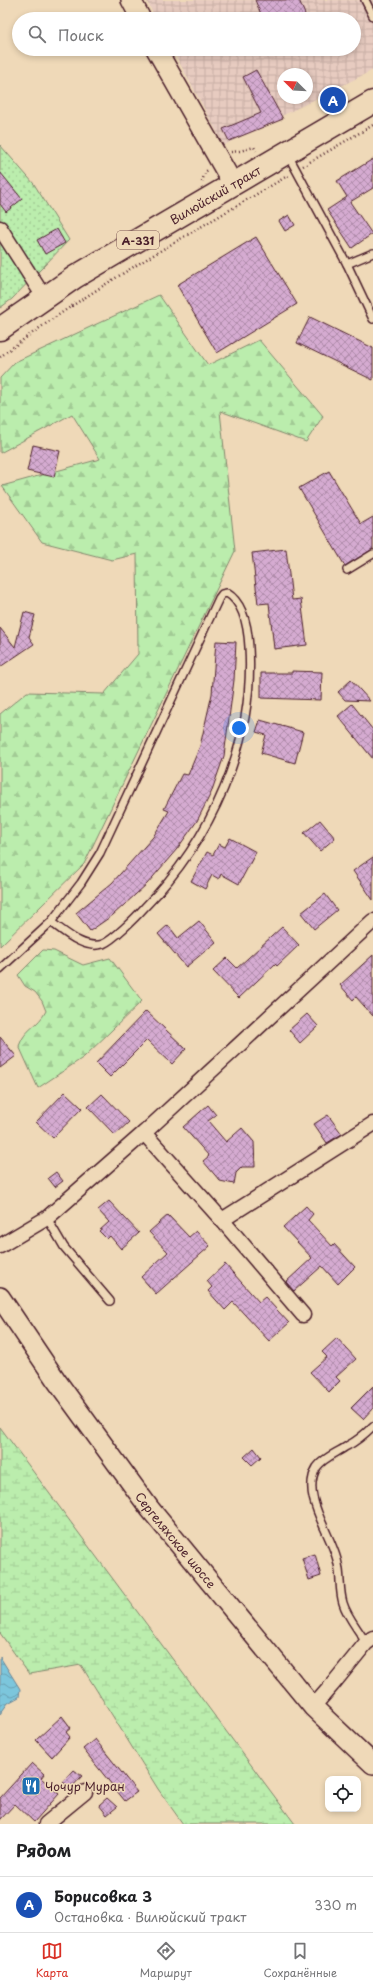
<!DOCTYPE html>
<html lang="ru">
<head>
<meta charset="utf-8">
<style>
	body { margin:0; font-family:"Playpen Sans",sans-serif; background:#f2f2f2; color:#202124 }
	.controls { position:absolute; right:12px; bottom:12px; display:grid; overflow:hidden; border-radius:8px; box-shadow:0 2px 6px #0003 }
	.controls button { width:36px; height:36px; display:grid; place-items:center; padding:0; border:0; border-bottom:1px solid #e0e0e0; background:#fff; color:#202124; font:20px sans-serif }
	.compass { position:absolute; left:277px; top:68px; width:36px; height:36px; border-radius:50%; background:#fff; box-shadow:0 2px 6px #0003; rotate:294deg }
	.you { position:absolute; left:239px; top:728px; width:14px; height:14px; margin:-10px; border:3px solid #fff; border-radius:50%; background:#1a73e8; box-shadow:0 0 0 6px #1a73e833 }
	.badge { display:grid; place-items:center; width:26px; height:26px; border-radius:50%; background:#d93025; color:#fff; font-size:13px; font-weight:700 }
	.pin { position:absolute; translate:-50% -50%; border:2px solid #fff; box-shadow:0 1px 4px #0006 }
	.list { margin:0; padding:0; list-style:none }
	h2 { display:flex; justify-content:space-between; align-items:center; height:52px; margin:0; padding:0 16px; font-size:17px }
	h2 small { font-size:13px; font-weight:400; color:#757577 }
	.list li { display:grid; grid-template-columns:26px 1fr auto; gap:12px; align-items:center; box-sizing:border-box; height:56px; padding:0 16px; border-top:1px solid #e0e0e0 }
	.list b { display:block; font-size:15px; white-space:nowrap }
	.list p { margin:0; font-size:13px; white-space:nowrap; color:#757577 }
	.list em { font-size:13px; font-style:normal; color:#757577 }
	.icon { flex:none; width:22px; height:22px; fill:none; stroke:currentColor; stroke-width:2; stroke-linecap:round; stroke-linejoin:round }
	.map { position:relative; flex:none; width:373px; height:1824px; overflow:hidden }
	.search { position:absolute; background:#fff; box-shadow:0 2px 6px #0003; left:12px; right:12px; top:12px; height:44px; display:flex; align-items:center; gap:10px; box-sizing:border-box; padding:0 14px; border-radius:22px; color:#757577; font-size:15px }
	.sheet { height:108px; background:#fff }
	nav { display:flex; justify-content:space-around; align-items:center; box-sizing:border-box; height:56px; border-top:1px solid #e0e0e0; background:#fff; font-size:11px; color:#757577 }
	nav a { display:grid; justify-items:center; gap:2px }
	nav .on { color:#d93025 }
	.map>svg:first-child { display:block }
</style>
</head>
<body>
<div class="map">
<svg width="373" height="1824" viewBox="0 0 373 1824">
	<defs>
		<pattern id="industrial-grid" width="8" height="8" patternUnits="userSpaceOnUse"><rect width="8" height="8" fill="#e7cbc0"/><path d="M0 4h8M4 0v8" fill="none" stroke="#c8aea5"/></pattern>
		<pattern id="grass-dots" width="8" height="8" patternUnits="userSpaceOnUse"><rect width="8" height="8" fill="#bbedad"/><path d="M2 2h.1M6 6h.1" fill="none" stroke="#a2cb95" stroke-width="1.8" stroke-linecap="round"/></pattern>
		<pattern id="forest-firs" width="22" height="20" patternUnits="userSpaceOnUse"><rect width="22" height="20" fill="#bbedad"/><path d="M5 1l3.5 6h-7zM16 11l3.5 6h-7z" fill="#a2cb95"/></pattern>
		<pattern id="wetland-marsh" width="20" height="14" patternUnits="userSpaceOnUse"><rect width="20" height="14" fill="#bbedad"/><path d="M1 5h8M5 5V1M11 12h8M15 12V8" fill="none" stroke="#a2cb95"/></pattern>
		<pattern id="water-waves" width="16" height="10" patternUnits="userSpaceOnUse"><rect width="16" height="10" fill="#7cc6dc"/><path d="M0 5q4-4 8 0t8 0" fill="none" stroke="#68a0b3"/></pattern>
		<pattern id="building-cross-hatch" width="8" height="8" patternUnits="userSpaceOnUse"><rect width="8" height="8" fill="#d5abd1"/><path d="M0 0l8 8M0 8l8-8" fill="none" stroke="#af8baa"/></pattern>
	</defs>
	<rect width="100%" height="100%" fill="#efd9b8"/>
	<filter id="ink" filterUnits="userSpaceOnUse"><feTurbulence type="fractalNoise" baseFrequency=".025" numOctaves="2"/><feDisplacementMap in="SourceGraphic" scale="8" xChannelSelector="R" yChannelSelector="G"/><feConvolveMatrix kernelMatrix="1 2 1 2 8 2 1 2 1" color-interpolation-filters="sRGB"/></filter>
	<g filter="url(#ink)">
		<path fill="url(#industrial-grid)" fill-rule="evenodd" d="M 146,0 L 373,0 L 373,70 L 224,145 L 172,49 L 354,49 L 354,19 L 156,19 ZM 283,74 L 307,74 L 307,98 L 283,98 Z"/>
		<polygon fill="url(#grass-dots)" stroke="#82866c" points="0,145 34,184 69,240 12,299 0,308"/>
		<g fill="url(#forest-firs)" stroke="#82866c">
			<polygon points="159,295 208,365 259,340 323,416 306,442 220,411 235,551 84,864 0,946 0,714 27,692 104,694 138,654 137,554 112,560 42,542 2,486 100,459 72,414 0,453 0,378 15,362"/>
			<path d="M 43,950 L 54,951 L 83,965 L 110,958 L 142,1001 L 84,1057 L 38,1088 L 19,1046 C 25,1028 38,1027 46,1011 L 42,1001 L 35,992 L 25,986 L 18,975 Z"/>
		</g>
		<polygon fill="url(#wetland-marsh)" stroke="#82866c" points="0,1427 295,1824 183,1824 158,1789 81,1665 29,1674 0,1633"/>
		<polygon fill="url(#water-waves)" stroke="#688395" points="0,1657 20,1689 19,1697 8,1703 0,1714"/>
		<g fill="url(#building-cross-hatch)" stroke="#4a1f2b">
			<polygon points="255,0 299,0 307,19 263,19"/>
			<polygon points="256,70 283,119 229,141 223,129 261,113 243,77"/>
			<polygon points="373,159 373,188 350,202 372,234 352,248 327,210 347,197 337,181"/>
			<polygon points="0,172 22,199 6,212 0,204"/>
			<polygon points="289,215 295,225 285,231 279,221"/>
			<polygon points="57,229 65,243 45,254 37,240"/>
			<polygon points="256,237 297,304 217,353 177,285"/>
			<polygon points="310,317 373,348 373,380 297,343"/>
			<polygon points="33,445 60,451 54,477 27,471"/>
			<polygon points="329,471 361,524 373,517 373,549 345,566 299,488"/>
			<polygon points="286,549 292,600 301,599 307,645 274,649 269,603 258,604 252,553"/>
			<polygon points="24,612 35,615 29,637 34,644 0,667 0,628 15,647"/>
			<polygon points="216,641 236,642 234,680 224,756 211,793 197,821 177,849 147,884 113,915 90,931 76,913 112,883 153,837 169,811 164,809 182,774 188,775 200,746 212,694"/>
			<polygon points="292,671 322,672 321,700 261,698 261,673 292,673"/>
			<polygon points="351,680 370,701 345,700 338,692"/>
			<polygon points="352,704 373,730 373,759 338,716"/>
			<polygon points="260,720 303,732 295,763 261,753 266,735 256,732"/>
			<polygon points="320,820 335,838 320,851 304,833"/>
			<polygon points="230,838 256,852 239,884 221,874 219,879 212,875 205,889 191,881 207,852 213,855 219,844 225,847"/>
			<polygon points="373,857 373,900 353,871"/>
			<polygon points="325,894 337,910 314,929 301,913"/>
			<polygon points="199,921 216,942 186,967 158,934 168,925 178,938"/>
			<polygon points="282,927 299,945 277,966 275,964 239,998 213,971 227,958 237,968"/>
			<polygon points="373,955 373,1016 356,997 353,1000 340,985"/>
			<polygon points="146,1011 186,1049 172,1064 147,1040 110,1077 96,1063"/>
			<polygon points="307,1014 318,1026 300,1043 289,1030"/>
			<polygon points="0,1037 16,1056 0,1068"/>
			<polygon points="65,1092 82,1108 53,1138 36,1122"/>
			<polygon points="102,1094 129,1122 115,1135 88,1107"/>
			<polygon points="208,1105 216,1115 208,1121 226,1142 242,1128 254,1142 255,1167 242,1167 236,1173 234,1184 220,1181 203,1161 209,1156 183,1127"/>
			<polygon points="328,1115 342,1134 327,1143 314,1124"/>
			<polygon points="56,1172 63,1181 55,1187 48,1178"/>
			<polygon points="109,1201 139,1233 121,1249 110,1236 107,1239 99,1231 109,1222 98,1210"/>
			<polygon points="306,1206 313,1214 308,1220 332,1246 334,1244 355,1267 338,1284 322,1266 294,1291 286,1282 312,1258 283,1227"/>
			<polygon points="168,1215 189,1237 196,1231 210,1246 156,1294 141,1277 168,1252 149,1232"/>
			<polygon points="225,1264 259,1302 265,1297 289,1323 269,1341 233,1302 225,1310 208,1291 212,1287 207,1281"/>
			<polygon points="337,1338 356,1359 336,1377 340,1381 329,1392 310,1372 327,1357 322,1352"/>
			<polygon points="373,1386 373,1408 363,1419 351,1408"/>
			<polygon points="254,1448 261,1457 252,1465 244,1457"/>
			<polygon points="315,1554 321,1576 309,1580 302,1558"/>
			<polygon points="62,1716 71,1728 66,1732 70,1737 52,1757 36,1740"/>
			<polygon points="95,1739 137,1792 125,1801 83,1749"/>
			<polygon points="32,1763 44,1774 41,1778 59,1794 34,1822 15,1804 0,1820 0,1798"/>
			<polygon points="74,1770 82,1776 71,1788 63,1782"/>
			<polygon points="107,1798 117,1807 107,1815 99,1805"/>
		</g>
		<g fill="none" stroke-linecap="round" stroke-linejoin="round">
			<g stroke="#4a1f2b" stroke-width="10">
				<g id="service">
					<polyline points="365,0 373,16"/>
					<polyline points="288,155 347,264 373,319"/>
					<polyline points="347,264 373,253"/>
					<polyline points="347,570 373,554"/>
					<path d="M 0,969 L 51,922 L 81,883 L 100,853 L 219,598 L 222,594 L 227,593 C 244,603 248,629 249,647 C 255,744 211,840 144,908 C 136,917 113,940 103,944 C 84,950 65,932 51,922"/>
					<polyline points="47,1218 64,1247 110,1301"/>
					<path d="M 366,1643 C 359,1630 347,1617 343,1603 C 339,1590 341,1577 338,1564 C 333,1535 299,1496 317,1467 C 324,1457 337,1453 347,1446 C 357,1441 365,1434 373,1426"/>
				</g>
			</g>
			<g stroke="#4a1f2b" stroke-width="17">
				<g id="minor">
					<polyline points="0,228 44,297"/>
					<polyline points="144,1133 222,1220 303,1315"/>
					<polyline points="222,1220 373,1124"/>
					<polyline points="0,1246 47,1218 144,1133 373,921"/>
					<polyline points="313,1707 332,1685 366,1643 373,1638"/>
					<polyline points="46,1824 85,1792"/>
				</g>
			</g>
			<g stroke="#4a1f2b" stroke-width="22">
				<g id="secondary">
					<polyline points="131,0 141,19"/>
					<polyline points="156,49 233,184"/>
					<path id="s1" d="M 0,1297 L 56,1380 L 150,1509 L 313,1707 L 373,1764"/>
				</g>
			</g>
			<g stroke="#4a1f2b" stroke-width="25">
				<g id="primary">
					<path id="s2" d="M 0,329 L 75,277 L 373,102"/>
				</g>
			</g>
			<g stroke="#4a1f2b" stroke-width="2.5" stroke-dasharray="1 3" stroke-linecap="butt">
				<polyline points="231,152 240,151 254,147 256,151"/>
				<polyline points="303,166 373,125"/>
				<polyline points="202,182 205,172 208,170"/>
				<path d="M 0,357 C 90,288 192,233 289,175"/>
			</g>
			<use href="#service" stroke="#efd9b8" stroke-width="7"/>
			<use href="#minor" stroke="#efd9b8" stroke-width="14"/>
			<use href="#secondary" stroke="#efd9b8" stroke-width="19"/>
			<use href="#primary" stroke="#efd9b8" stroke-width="22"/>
		</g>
	</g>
	<defs>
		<g id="restaurant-square" transform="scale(1)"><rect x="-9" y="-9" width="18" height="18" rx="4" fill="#1f6fb2" stroke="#efd9b8"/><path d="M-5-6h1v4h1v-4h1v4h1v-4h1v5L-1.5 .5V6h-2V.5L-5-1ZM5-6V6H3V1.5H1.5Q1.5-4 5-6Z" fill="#fff"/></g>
	</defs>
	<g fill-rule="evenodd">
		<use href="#restaurant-square" x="31" y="1786"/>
	</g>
	<g text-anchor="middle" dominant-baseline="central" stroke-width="3" stroke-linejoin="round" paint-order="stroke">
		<rect fill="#efd9b8" stroke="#7c5755" stroke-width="1" x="117" y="231" width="42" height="18" rx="3"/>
		<g font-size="11" font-weight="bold" fill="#4a1f2b">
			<text x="138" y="240">А-331</text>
		</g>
		<g font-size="12" fill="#4a1f2b" stroke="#efd9b8">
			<text stroke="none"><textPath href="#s2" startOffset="254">Вилюйский тракт</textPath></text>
			<text stroke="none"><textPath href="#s1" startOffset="300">Сергеляхское шоссе</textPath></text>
		</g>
		<g font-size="12" fill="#4a1f2b" stroke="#efd9b8" text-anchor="start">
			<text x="45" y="1786">Чочур Муран</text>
		</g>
	</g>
</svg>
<div class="controls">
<button><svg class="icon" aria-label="locate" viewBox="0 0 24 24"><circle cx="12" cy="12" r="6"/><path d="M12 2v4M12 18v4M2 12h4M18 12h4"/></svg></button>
</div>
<svg class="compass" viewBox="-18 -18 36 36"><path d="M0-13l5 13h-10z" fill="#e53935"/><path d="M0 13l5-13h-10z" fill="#757577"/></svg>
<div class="you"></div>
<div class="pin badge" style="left:333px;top:100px;background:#1a4fb4">A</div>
<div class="search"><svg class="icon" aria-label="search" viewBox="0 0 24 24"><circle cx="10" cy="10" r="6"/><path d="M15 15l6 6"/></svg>Поиск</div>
</div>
<section class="sheet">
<h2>Рядом<small></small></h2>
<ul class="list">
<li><span class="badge" style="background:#1a4fb4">A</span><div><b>Борисовка 3</b><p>Остановка · Вилюйский тракт</p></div><em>330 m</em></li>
</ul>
</section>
<nav>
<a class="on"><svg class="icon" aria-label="map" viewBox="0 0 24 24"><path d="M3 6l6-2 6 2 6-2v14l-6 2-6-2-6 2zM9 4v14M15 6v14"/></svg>Карта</a>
<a><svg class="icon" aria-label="directions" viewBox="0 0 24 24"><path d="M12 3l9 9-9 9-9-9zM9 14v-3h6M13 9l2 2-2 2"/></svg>Маршрут</a>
<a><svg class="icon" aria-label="saved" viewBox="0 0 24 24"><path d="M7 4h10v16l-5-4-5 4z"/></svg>Сохранённые</a>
</nav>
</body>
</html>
